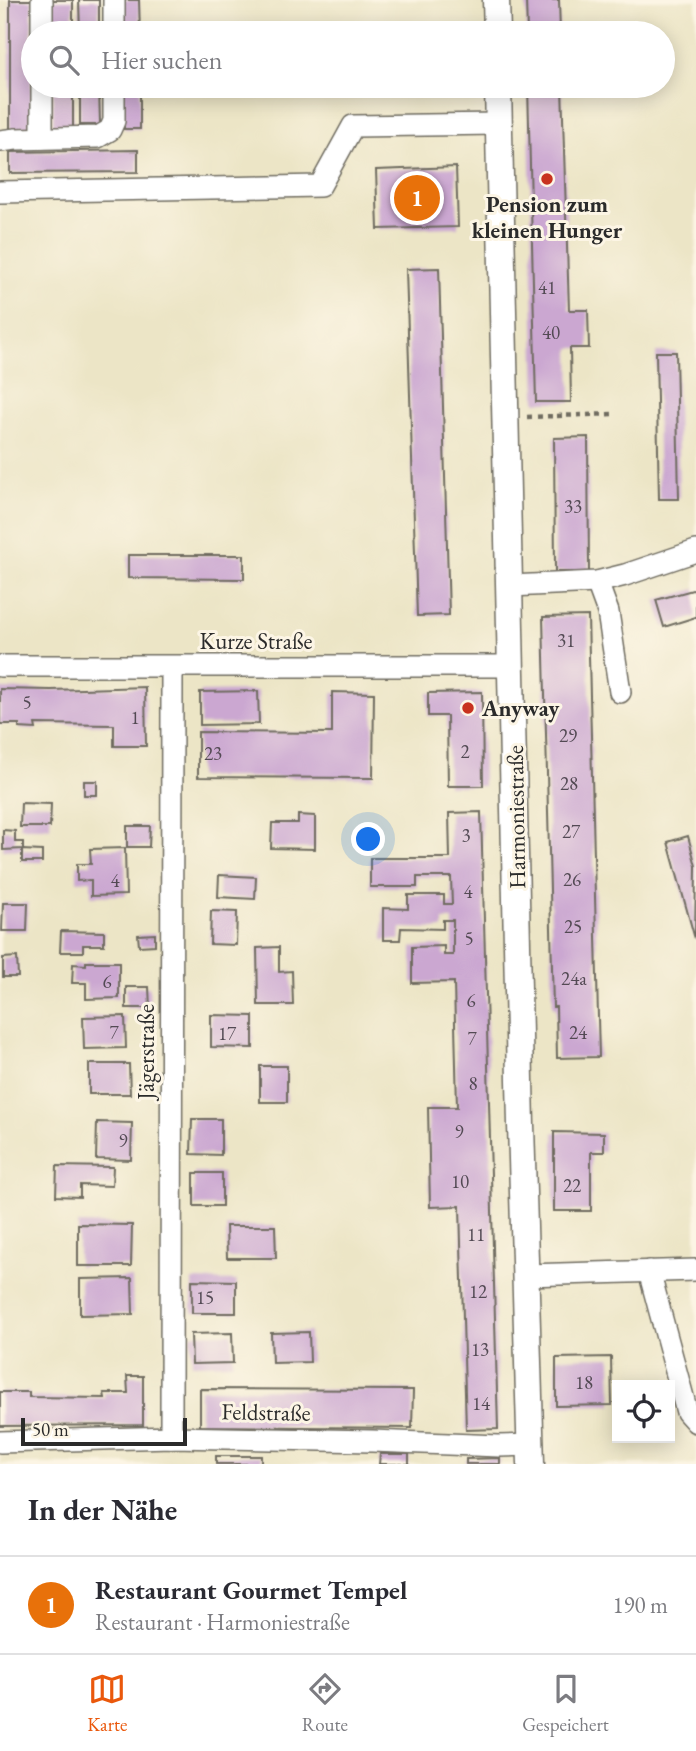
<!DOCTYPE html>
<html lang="de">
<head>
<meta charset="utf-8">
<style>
	body { margin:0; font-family:"EB Garamond",serif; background:#f2f2f3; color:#2b2b33 }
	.controls { position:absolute; right:21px; bottom:21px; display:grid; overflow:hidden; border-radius:0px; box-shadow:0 4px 18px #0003 }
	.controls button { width:63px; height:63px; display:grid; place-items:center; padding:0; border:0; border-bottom:2px solid #e1e1e2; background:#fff; color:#2b2b33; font:35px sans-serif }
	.scale { position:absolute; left:21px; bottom:18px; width:166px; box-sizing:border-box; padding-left:7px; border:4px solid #2b2b2b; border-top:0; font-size:19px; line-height:24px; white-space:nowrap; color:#2b2b2b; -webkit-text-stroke:5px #fcf5e5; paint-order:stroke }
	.you { position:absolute; left:369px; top:840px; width:24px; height:24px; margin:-18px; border:5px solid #fff; border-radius:50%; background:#1a73e8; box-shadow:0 0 0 10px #1a73e833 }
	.badge { display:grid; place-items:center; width:46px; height:46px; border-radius:50%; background:#ea580c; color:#fff; font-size:23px; font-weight:700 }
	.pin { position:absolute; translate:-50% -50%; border:4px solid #fff; box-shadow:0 2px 7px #0006 }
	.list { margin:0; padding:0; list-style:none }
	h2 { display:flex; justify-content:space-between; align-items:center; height:91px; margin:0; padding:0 28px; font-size:30px }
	h2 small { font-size:23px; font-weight:400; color:#7c7c81 }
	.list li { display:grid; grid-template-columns:46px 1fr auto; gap:21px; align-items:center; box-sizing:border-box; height:98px; padding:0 28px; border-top:2px solid #e1e1e2 }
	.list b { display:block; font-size:26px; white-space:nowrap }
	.list p { margin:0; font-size:23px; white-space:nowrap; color:#7c7c81 }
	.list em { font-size:23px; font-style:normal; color:#7c7c81 }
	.icon { flex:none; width:38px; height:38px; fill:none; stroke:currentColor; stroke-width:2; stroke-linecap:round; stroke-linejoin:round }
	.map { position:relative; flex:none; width:696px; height:1464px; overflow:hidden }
	.search { position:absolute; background:#fff; box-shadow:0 4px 18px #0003; left:21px; right:21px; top:21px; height:77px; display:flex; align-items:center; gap:18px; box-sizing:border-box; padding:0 24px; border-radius:38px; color:#7c7c81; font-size:26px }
	.sheet { height:189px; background:#fff }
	nav { display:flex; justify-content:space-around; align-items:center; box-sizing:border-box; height:98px; border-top:2px solid #e1e1e2; background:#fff; font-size:19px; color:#7c7c81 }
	nav a { display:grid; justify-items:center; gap:4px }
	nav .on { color:#ea580c }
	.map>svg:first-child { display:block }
</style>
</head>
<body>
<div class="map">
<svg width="696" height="1464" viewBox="0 0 696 1464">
	<rect width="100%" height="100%" fill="#fcf5e5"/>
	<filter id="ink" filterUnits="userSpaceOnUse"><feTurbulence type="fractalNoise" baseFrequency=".0143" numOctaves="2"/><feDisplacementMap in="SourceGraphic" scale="14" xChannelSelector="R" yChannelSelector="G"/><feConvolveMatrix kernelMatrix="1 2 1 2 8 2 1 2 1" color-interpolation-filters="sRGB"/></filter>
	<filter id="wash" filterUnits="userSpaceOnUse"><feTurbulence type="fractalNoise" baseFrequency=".00686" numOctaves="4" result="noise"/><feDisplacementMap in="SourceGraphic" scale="28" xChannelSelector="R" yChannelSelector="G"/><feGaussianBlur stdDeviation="1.57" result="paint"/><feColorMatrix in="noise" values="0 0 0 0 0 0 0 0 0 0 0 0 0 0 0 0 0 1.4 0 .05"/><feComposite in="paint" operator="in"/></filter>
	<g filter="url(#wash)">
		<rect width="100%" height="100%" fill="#ece5c6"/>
		<g id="blocks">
			<g fill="#cba7d1">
				<polygon points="10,0 32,0 31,129 10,129"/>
				<rect x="53" y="0" width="20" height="33"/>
				<polygon points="79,0 99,0 99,33 80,33"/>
				<polygon points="122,0 139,0 140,33 123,33"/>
				<polygon points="526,0 559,0 560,33 527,33"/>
				<rect x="53" y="86" width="20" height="41"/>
				<polygon points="80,86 99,86 100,125 80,125"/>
				<polygon points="123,86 140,86 140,129 124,129"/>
				<polygon points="528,86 562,86 569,310 588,310 589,348 570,348 571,402 536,402"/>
				<polygon points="138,150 138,172 10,173 10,152"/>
				<polygon points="456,167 458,227 378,229 376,170"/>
				<polygon points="439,268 449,615 417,616 406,269"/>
				<polygon points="656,352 676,352 679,499 659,499"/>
				<polygon points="588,437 589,572 555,572 554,438"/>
				<polygon points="128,555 244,555 244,579 128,578"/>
				<polygon points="696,589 696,617 664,627 656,600"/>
				<polygon points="588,616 599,1057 557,1058 556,1007 553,1007 543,617"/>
				<polygon points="145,687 146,746 114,746 114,725 35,724 36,729 19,728 19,724 0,724 0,689 51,690"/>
				<polygon points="258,691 259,724 200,725 200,692"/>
				<polygon points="332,692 374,693 373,778 198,777 198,732 332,733"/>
				<polygon points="482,692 483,786 448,786 447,716 428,716 428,693"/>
				<rect x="84" y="781" width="13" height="14"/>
				<polygon points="21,803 51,804 50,827 20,827"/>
				<polygon points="481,812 498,1429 466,1430 460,1206 430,1207 428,1107 457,1107 454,982 412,983 412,947 444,946 444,955 453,955 453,920 443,920 443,929 401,928 400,940 383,940 383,908 408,909 408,895 444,895 444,904 452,904 451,877 417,877 417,887 370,887 370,858 450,858 449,813"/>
				<polygon points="298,815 315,816 315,849 271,848 272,823 298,823"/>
				<polygon points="127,826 150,826 149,847 127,847"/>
				<polygon points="3,830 15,831 15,842 23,842 23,849 3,850"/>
				<polygon points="688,836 696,866 695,939 668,842"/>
				<polygon points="125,848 126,895 91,896 91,880 77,881 77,864 91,864 90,849"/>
				<polygon points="22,850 42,851 42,862 22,862"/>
				<polygon points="219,875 256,877 255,899 218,897"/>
				<polygon points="3,903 28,903 27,931 2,931"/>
				<polygon points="211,911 237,912 236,945 210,944"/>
				<polygon points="61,931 104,932 104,945 83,945 83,952 60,952"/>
				<polygon points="155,934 155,945 139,946 138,935"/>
				<polygon points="279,947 279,972 292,971 293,1005 258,1005 257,948"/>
				<polygon points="17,957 18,977 3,977 3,958"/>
				<polygon points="86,962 119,962 119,998 86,999 86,983 72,983 73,964 86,965"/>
				<polygon points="126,987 149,987 150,1008 126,1008"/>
				<polygon points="211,1015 253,1016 253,1048 211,1047"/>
				<polygon points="125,1016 126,1048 84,1049 83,1017"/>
				<polygon points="89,1064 129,1064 130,1094 89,1094"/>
				<rect x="260" y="1066" width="27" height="36"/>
				<polygon points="192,1119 221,1119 221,1155 191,1154"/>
				<polygon points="97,1122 132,1123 131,1160 96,1159"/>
				<polygon points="554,1132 604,1133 604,1152 591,1152 591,1211 554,1211"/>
				<polygon points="57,1166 113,1167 112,1186 80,1185 80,1197 56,1196"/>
				<rect x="194" y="1173" width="28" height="33"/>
				<polygon points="78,1224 132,1225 131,1266 78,1266"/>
				<polygon points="226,1226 275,1226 276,1258 227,1258"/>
				<polygon points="132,1278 133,1314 80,1315 80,1279"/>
				<polygon points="192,1280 236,1281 236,1313 192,1313"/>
				<polygon points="309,1332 310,1362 272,1363 271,1333"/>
				<polygon points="232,1333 233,1363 192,1364 191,1334"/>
				<polygon points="611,1357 612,1405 556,1406 556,1358"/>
				<polygon points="127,1376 143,1376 143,1425 0,1426 0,1392 29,1392 29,1397 105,1398 104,1393 128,1393"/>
				<polygon points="200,1389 413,1390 412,1428 200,1426"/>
				<polygon points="380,1454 409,1454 409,1464 379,1464"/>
				<rect x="216" y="1456" width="45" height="8"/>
				<polygon points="500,1458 500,1464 466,1464 466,1459"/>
			</g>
		</g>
	</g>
	<g filter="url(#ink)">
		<use href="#blocks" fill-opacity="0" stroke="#6f6c61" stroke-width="2"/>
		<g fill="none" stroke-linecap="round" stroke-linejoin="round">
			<g stroke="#6f6c61" stroke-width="24">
				<g id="minor">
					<polyline points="114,0 114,33"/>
					<polyline points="42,33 42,0"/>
					<polyline points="42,138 42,86"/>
					<polyline points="0,141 16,139 98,137 110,130 114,121 114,86"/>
					<polyline points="0,192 320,186 353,126 499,124"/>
					<polyline points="597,582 608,612 620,692"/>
					<polyline points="510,586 597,582 625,575 696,551"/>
					<polyline points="0,666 512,666"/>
					<polyline points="649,1271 687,1412 696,1422"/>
					<polyline points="526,1275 696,1270"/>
					<polyline points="171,1437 172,667"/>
					<polyline points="0,1442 171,1437 372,1441 499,1446 530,1445"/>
				</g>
			</g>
			<g stroke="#6f6c61" stroke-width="29">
				<g id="major">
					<polyline points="496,0 497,33"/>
					<polyline points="498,86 521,1125 531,1464"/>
				</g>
			</g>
			<polyline stroke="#6f6c61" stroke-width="4.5" stroke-dasharray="5 5" stroke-linecap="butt" points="527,417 614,414"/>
			<use href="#minor" stroke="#fff" stroke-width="21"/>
			<use href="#major" stroke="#fff" stroke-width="26"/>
		</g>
	</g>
	<g fill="#c8321e" stroke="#fcf5e5" stroke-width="2.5">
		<circle cx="547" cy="179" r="7"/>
		<circle cx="468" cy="708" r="7"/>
	</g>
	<g text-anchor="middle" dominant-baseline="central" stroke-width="6" stroke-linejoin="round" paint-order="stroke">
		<g font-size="19" fill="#534a54">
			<text x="547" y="287">41</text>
			<text x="551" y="332">40</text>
			<text x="573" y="506">33</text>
			<text x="566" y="640">31</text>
			<text x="27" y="702">5</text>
			<text x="135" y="717">1</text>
			<text x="568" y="735">29</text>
			<text x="465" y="751">2</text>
			<text x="213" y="753">23</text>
			<text x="569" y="783">28</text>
			<text x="571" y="831">27</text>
			<text x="466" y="835">3</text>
			<text x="572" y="879">26</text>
			<text x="115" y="880">4</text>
			<text x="468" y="891">4</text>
			<text x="573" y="926">25</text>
			<text x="469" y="938">5</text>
			<text x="574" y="978">24a</text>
			<text x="107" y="981">6</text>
			<text x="471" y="1000">6</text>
			<text x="114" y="1032">7</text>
			<text x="578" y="1032">24</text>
			<text x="227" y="1033">17</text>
			<text x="472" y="1038">7</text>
			<text x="473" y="1083">8</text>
			<text x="459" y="1131">9</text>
			<text x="123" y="1140">9</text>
			<text x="460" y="1181">10</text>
			<text x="572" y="1185">22</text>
			<text x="476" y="1234">11</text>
			<text x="478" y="1291">12</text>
			<text x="205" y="1297">15</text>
			<text x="480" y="1349">13</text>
			<text x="584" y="1382">18</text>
			<text x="481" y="1403">14</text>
		</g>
		<g font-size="23" font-weight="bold" fill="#2b2b2b" stroke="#fcf5e5">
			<text x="547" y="204">Pension zum<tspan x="547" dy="26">kleinen Hunger</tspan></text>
			<text x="482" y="708" text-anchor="start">Anyway</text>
		</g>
		<g font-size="23" fill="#2b2b2b" stroke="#fcf5e5">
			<text x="256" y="641">Kurze Straße</text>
			<text transform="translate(516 817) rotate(-91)">Harmoniestraße</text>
			<text transform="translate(146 1052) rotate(-90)">Jägerstraße</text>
			<text transform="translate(266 1412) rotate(1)">Feldstraße</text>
		</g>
	</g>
</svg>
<div class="controls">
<button><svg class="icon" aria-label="locate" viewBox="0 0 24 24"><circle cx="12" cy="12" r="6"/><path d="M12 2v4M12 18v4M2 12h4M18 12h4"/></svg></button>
</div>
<div class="scale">50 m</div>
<div class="you"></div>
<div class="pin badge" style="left:417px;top:198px;background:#e8710a">1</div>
<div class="search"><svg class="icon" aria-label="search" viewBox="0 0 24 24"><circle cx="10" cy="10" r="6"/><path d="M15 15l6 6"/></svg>Hier suchen</div>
</div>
<section class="sheet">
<h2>In der Nähe<small></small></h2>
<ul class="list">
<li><span class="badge" style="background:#e8710a">1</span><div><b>Restaurant Gourmet Tempel</b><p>Restaurant · Harmoniestraße</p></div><em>190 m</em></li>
</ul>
</section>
<nav>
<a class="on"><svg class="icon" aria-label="map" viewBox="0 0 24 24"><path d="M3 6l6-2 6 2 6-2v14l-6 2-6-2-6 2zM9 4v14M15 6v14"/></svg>Karte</a>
<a><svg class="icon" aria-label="directions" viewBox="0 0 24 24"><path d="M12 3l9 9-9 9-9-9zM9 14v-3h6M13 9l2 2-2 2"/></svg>Route</a>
<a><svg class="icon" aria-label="saved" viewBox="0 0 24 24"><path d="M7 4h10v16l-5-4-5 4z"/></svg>Gespeichert</a>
</nav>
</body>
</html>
